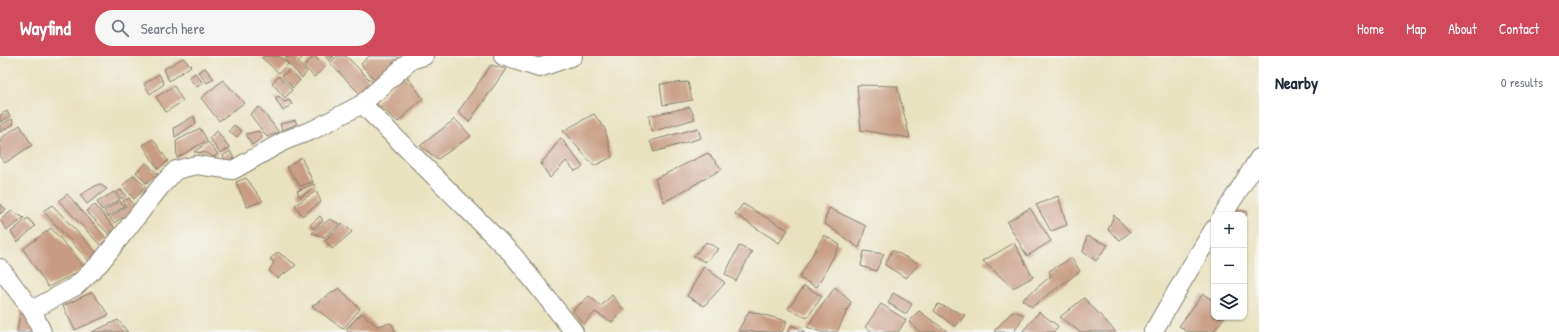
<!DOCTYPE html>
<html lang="en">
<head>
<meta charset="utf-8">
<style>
	body { margin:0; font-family:"Patrick Hand",sans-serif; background:#f6f6f7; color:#1f2937 }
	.controls { position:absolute; right:12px; bottom:12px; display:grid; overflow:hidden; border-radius:8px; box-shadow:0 1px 3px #0004 }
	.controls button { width:36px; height:36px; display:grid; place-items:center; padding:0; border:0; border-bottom:1px solid #e0e1e3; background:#fff; color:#1f2937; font:20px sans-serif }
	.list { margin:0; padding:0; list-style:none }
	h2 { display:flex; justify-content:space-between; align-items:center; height:52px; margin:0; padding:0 16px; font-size:17px }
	h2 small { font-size:13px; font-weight:400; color:#747a83 }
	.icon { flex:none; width:22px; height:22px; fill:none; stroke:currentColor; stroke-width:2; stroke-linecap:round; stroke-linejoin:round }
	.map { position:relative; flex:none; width:1259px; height:276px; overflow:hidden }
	header { display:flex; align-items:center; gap:24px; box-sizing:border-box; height:56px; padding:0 20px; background:#d1495b; color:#fff }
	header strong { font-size:19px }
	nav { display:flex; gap:22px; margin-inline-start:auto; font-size:14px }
	.search { width:280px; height:36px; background:#f6f6f7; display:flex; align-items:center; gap:10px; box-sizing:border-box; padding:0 14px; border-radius:22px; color:#747a83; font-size:15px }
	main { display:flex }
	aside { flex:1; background:#fff }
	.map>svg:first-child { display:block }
</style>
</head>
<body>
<header>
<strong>Wayfind</strong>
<div class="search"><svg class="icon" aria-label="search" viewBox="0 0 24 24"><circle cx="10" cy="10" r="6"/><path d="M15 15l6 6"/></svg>Search here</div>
<nav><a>Home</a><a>Map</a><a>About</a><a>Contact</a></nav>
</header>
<main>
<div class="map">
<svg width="1259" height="276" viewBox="0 0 1259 276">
	<rect width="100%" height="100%" fill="#f6f6f2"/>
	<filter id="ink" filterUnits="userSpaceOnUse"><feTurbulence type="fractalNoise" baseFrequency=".025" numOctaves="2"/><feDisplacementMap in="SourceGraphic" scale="8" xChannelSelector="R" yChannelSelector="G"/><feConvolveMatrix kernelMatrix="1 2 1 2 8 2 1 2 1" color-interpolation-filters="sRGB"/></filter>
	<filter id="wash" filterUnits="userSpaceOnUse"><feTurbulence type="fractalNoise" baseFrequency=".012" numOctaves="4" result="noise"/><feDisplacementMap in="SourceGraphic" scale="16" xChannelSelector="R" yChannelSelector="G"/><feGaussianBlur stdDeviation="0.9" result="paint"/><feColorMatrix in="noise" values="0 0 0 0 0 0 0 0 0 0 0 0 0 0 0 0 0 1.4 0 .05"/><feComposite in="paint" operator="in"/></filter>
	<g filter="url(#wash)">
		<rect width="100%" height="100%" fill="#e9e2bf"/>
		<g id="blocks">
			<g fill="#c89c82">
				<polygon points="264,0 279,0 288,8 279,17 262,2"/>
				<polygon points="289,0 304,0 298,6 307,16 302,22 285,4"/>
				<polygon points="314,0 325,11 314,21 304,10"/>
				<polygon points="325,0 334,0 329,5"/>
				<polygon points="337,0 346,0 372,26 360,38 330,7"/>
				<polygon points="369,0 397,0 400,3 376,25 361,8"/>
				<polygon points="183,2 191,10 169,25 164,13"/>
				<polygon points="491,9 506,13 469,66 458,56"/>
				<polygon points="205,12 214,23 207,27 198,16"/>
				<polygon points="290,14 300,24 293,32 282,20"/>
				<polygon points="195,17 203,27 197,31 189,22"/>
				<polygon points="404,17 423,42 398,66 376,47"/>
				<polygon points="159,18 164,28 150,38 144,28"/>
				<polygon points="279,20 292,34 285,42 272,27"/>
				<polygon points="223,24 244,47 219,65 201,42"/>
				<polygon points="688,26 692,44 663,49 660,28"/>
				<polygon points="857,29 897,30 910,82 861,74"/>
				<polygon points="174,30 183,45 166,56 156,41"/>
				<polygon points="279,40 284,46 289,44 292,48 283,55 275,42"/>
				<polygon points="259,51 279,76 267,81 250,58"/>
				<polygon points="690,51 695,63 651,76 649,60"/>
				<polygon points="7,55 10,61 0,66 0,59"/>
				<polygon points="594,58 605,73 612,101 594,110 563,75"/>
				<polygon points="194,60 196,67 175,81 174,72"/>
				<polygon points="12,63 14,68 0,76 0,69"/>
				<polygon points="455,63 471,80 438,103 420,90"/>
				<polygon points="295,64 297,68 282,74 280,68"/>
				<polygon points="20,69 32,89 5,107 0,101 0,83"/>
				<polygon points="234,69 242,75 237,81 229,75"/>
				<polygon points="200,72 207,84 177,102 176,85"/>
				<polygon points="698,72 701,82 654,96 650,85"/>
				<polygon points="217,75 230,92 220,97 209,82"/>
				<polygon points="259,75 262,82 252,89 246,78"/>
				<polygon points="561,82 583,111 575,115 566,105 550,122 541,108"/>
				<polygon points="153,83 168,105 158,113 143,89"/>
				<polygon points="208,86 218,98 214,101 207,97 194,96"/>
				<polygon points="230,95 234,102 227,107 223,100"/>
				<polygon points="708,97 722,113 664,146 655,123"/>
				<polygon points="301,101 313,126 300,130 287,111"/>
				<polygon points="146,107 158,118 146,127 136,116"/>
				<polygon points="134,119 146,131 134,143 123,129"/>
				<polygon points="246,122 263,145 247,151 236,126"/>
				<polygon points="99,128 107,133 87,148 80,139"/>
				<polygon points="314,128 315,131 300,141 297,135"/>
				<polygon points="121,134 126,140 122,143 116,136"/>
				<polygon points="316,135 321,146 302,160 295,149"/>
				<polygon points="114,136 120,143 102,154 97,146"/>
				<polygon points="67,138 107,183 100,189 59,145"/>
				<polygon points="1058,140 1067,169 1051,175 1036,149"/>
				<polygon points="129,142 134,150 131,156 114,167 110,162 126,150 123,145"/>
				<polygon points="120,145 124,150 108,161 104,155"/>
				<polygon points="0,148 6,153 0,158"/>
				<polygon points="743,148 788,174 779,187 735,158"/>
				<polygon points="52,149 99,199 91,207 43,155"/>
				<polygon points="95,149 114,171 110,179 86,155"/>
				<polygon points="829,152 866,170 859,192 824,167"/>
				<polygon points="1030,152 1051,185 1027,200 1007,166"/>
				<polygon points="1236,154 1248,156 1244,164 1244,159 1235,159"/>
				<polygon points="12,155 24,162 7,174 0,164"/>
				<polygon points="1114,159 1130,176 1120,184 1108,174"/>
				<polygon points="320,160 323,165 314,173 310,169"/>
				<polygon points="28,162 35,170 18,186 11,176"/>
				<polygon points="330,163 340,168 324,181 312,177"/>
				<polygon points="343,167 352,176 332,193 325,184"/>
				<polygon points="51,172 86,212 48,231 23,193"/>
				<polygon points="824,179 840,189 817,231 799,222"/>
				<polygon points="1087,180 1108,189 1096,205 1083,196"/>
				<polygon points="706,186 719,193 705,206 694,200"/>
				<polygon points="1014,187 1033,221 1013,232 983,205"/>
				<polygon points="739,190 752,196 736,225 725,218"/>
				<polygon points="892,194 919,208 906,222 885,209"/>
				<polygon points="864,195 884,198 876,215 861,210"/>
				<polygon points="278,196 296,209 278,222 269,215 274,206 270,203"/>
				<polygon points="1072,202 1080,215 1032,251 1022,244 1051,220 1049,215"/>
				<polygon points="704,210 725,227 704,250 687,240"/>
				<polygon points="804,230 822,240 807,262 788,253"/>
				<polygon points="835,231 851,246 837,276 821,276 807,271"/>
				<polygon points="339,232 360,253 343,273 312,250"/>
				<polygon points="92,236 109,259 75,274 63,250"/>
				<polygon points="893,237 912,248 906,258 888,247"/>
				<polygon points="1203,238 1214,245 1214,261 1225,261 1213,276 1187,276 1179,270"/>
				<polygon points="612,239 623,253 612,266 595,256 584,268 572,255 589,240 601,250"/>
				<polygon points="1084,242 1116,276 1080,276 1060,261"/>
				<polygon points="881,248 906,264 898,276 873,276 865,271"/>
				<polygon points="938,248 965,259 955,271 934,255"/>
				<polygon points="21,251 37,276 17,276"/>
				<polygon points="749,255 787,265 782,276 738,275"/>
				<polygon points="919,255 948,276 920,276 909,266"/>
				<polygon points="1013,255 1024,259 1014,276 997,276 994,275"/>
				<polygon points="1039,256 1058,270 1054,276 1022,276"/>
				<polygon points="362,257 377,270 391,267 396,276 348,276 346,273"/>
				<polygon points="118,264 128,276 92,276"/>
				<polygon points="792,269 805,276 787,276"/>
			</g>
		</g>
	</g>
	<g filter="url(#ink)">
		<use href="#blocks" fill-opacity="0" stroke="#827f6e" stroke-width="1"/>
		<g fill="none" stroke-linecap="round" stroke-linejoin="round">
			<g stroke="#827f6e" stroke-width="20">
				<g id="minor">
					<polyline points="503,0 539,12 573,0"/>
					<polyline points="362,48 513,199 574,276"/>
					<polyline points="1223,159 1259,102"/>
					<polyline points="0,212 32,254 42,276"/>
					<polyline points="32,254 76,230 100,207 161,130 176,114 196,109 233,114 286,84 313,74 362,48 411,4 424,0"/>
					<polyline points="1153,276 1192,209 1214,173"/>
				</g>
			</g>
			<use href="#minor" stroke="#fff" stroke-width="18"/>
		</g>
	</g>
</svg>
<div class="controls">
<button>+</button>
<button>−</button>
<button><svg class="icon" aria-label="layers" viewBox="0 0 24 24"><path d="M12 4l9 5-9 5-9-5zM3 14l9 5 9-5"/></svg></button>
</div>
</div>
<aside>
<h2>Nearby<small>0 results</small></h2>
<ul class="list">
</ul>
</aside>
</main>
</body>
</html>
